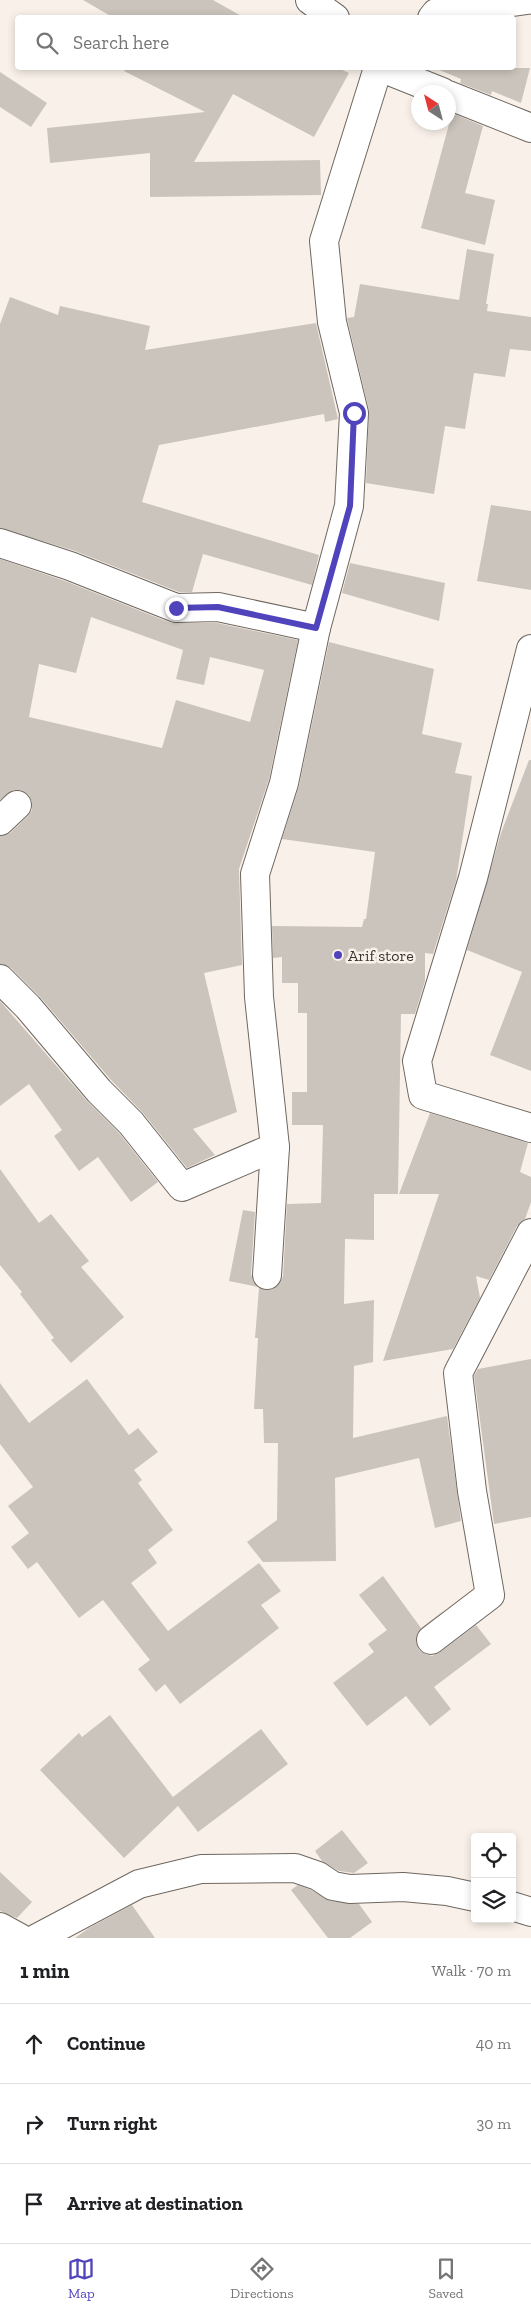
<!DOCTYPE html>
<html lang="en">
<head>
<meta charset="utf-8">
<style>
	body { margin:0; font-family:"Zilla Slab",serif; background:#f2f2f2; color:#202124 }
	.controls { position:absolute; right:15px; bottom:15px; display:grid; overflow:hidden; border-radius:5px; box-shadow:0 2px 8px #0003 }
	.controls button { width:45px; height:45px; display:grid; place-items:center; padding:0; border:0; border-bottom:1px solid #e0e0e0; background:#fff; color:#202124; font:25px sans-serif }
	.compass { position:absolute; left:411px; top:85px; width:45px; height:45px; border-radius:50%; background:#fff; box-shadow:0 2px 8px #0003; rotate:324deg }
	.stop { position:absolute; width:15px; height:15px; margin:-11px; border:4px solid #5044bc; border-radius:50%; background:#fff }
	.stop.end { background:#5044bc; border-color:#fff; box-shadow:0 1px 5px #0008 }
	.list { margin:0; padding:0; list-style:none }
	h2 { display:flex; justify-content:space-between; align-items:center; height:65px; margin:0; padding:0 20px; font-size:21px }
	h2 small { font-size:16px; font-weight:400; color:#757577 }
	.list li { display:grid; grid-template-columns:32px 1fr auto; gap:15px; align-items:center; box-sizing:border-box; height:80px; padding:0 20px; border-top:1px solid #e0e0e0 }
	.list b { display:block; font-size:19px; white-space:nowrap }
	.list em { font-size:16px; font-style:normal; color:#757577 }
	.icon { flex:none; width:28px; height:28px; fill:none; stroke:currentColor; stroke-width:2; stroke-linecap:round; stroke-linejoin:round }
	.map { position:relative; flex:none; width:531px; height:1938px; overflow:hidden }
	.search { position:absolute; background:#fff; box-shadow:0 2px 8px #0003; left:15px; right:15px; top:15px; height:55px; display:flex; align-items:center; gap:12px; box-sizing:border-box; padding:0 18px; border-radius:5px; color:#757577; font-size:19px }
	.sheet { height:305px; background:#fff }
	nav { display:flex; justify-content:space-around; align-items:center; box-sizing:border-box; height:70px; border-top:1px solid #e0e0e0; background:#fff; font-size:14px; color:#757577 }
	nav a { display:grid; justify-items:center; gap:2px }
	nav .on { color:#5044bc }
	.map>svg:first-child { display:block }
</style>
</head>
<body>
<div class="map">
<svg width="531" height="1938" viewBox="0 0 531 1938">
	<rect width="100%" height="100%" fill="#f9f1e9"/>
	<g fill="#cbc4bc" fill-rule="evenodd">
		<polygon points="83,0 213,0 245,18 114,18"/>
		<polygon points="126,68 338,68 349,73 314,137 233,94 194,162 320,160 321,195 150,197 150,153 50,163 47,128 205,112 124,71"/>
		<polygon points="437,68 530,68 521,103 492,91 491,95 460,83 461,79 437,69"/>
		<polygon points="0,72 47,103 31,127 0,107"/>
		<polygon points="452,113 483,126 465,193 495,200 485,245 421,228"/>
		<polygon points="467,249 494,254 486,304 488,304 487,311 531,317 531,351 510,349 505,377 474,373 465,429 445,426 434,494 366,483 369,410 347,318 354,317 360,284 459,300"/>
		<polygon points="10,297 58,315 60,306 150,326 145,350 316,323 338,419 325,422 324,414 159,445 142,502 319,555 312,585 203,554 192,592 179,592 75,551 0,528 0,324"/>
		<polygon points="491,505 531,511 531,590 477,581"/>
		<path d="M 0,559 L 65,581 L 171,623 L 217,623 L 298,640 L 269,779 L 239,869 L 242,965 L 204,973 L 237,1112 L 193,1129 L 215,1155 L 187,1168 L 143,1113 L 111,1080 L 40,997 L 11,968 L 0,964 L 0,836 L 10,833 L 28,816 L 32,810 L 32,802 L 29,795 L 21,790 L 13,790 L 0,800 ZM 91,617 L 183,650 L 176,679 L 204,685 L 210,657 L 264,670 L 250,722 L 176,700 L 162,748 L 29,717 L 39,664 L 76,673 Z"/>
		<polygon points="350,563 445,583 439,621 342,593"/>
		<polygon points="329,642 434,669 422,734 462,743 455,773 472,776 456,881 433,954 425,953 425,981 415,1014 401,1014 398,1194 374,1194 374,1240 345,1239 344,1304 374,1300 373,1362 354,1366 353,1438 447,1416 461,1521 435,1528 419,1458 335,1478 336,1561 263,1562 247,1542 277,1520 278,1443 264,1443 263,1409 254,1409 258,1338 255,1338 259,1288 266,1290 273,1289 280,1283 283,1276 287,1204 321,1203 323,1125 292,1125 292,1092 307,1092 307,1013 298,1013 298,983 282,983 282,957 273,958 272,926 362,927 364,919 366,919 375,852 282,839 299,786"/>
		<polygon points="529,760 531,760 531,1071 490,1055 522,972 467,950 501,833"/>
		<polygon points="0,1001 87,1101 119,1133 158,1182 131,1202 98,1157 79,1171 54,1136 62,1130 29,1084 0,1106"/>
		<polygon points="430,1113 528,1143 520,1172 531,1177 531,1202 525,1219 517,1226 489,1280 476,1276 480,1298 453,1349 383,1361 439,1194 399,1194"/>
		<polygon points="0,1169 39,1223 51,1214 89,1261 81,1267 124,1317 71,1363 51,1340 54,1338 20,1294 22,1292 0,1265"/>
		<polygon points="243,1210 255,1212 251,1274 253,1281 258,1287 229,1281"/>
		<polygon points="531,1359 531,1517 494,1524 474,1376 478,1369"/>
		<polygon points="87,1379 129,1435 138,1428 158,1452 134,1470 142,1480 138,1483 173,1530 148,1550 157,1563 131,1583 168,1631 259,1563 281,1591 261,1605 279,1628 180,1704 165,1684 156,1692 138,1669 150,1660 103,1600 79,1618 37,1562 28,1569 11,1547 29,1533 8,1506 33,1487 0,1444 0,1383 29,1423"/>
		<polygon points="383,1576 421,1628 446,1609 417,1634 416,1642 419,1650 425,1654 432,1656 440,1652 476,1625 491,1644 434,1687 451,1709 430,1726 406,1696 367,1726 333,1683 374,1652 368,1644 387,1630 359,1595"/>
		<polygon points="110,1715 173,1797 261,1729 288,1764 198,1832 178,1806 124,1858 40,1770 79,1733 82,1737"/>
		<polygon points="342,1830 368,1863 354,1873 339,1871 322,1861 315,1851"/>
		<polygon points="0,1872 32,1902 17,1918 0,1911"/>
		<polygon points="298,1885 311,1890 330,1901 359,1904 372,1922 350,1938 328,1938 291,1890"/>
		<polygon points="132,1905 155,1938 75,1938 89,1928"/>
	</g>
	<g fill="none" stroke-linecap="round" stroke-linejoin="round">
		<g stroke="#6e6760" stroke-width="30">
			<g id="minor">
				<polyline points="310,0 335,18"/>
				<polyline points="432,18 436,13 527,0"/>
				<polyline points="382,68 442,92"/>
				<polyline points="448,95 531,128"/>
				<polyline points="0,543 70,566 176,608 218,607 316,628"/>
				<polyline points="531,649 473,878 417,1061 423,1095 531,1128"/>
				<polyline points="0,821 17,805"/>
				<polyline points="0,979 28,1007 99,1091 131,1123 182,1187 275,1147"/>
				<polyline points="267,1275 275,1147 259,997 255,874 284,783 316,628 349,506 354,413 332,322 324,241 378,68"/>
				<polyline points="431,1640 490,1595 472,1491 458,1373 531,1233"/>
				<polyline points="512,1906 531,1912"/>
				<polyline points="0,1927 20,1938"/>
				<polyline points="37,1938 139,1884 201,1869 295,1868 318,1876 333,1886 350,1889 403,1887 447,1891 475,1897"/>
			</g>
		</g>
		<use href="#minor" stroke="#fff" stroke-width="28"/>
	</g>
	<g fill="none" stroke-linecap="round" stroke-linejoin="round">
		<polyline stroke="#5044bc" stroke-width="6" points="176,608 218,607 316,628 350,506 354,413"/>
	</g>
	<circle fill="#5044bc" stroke="#f9f1e9" stroke-width="2" cx="338" cy="955" r="5"/>
	<g text-anchor="middle" dominant-baseline="central" stroke-width="5" stroke-linejoin="round" paint-order="stroke">
		<g font-size="16" fill="#383532" stroke="#f9f1e9" text-anchor="start">
			<text x="348" y="955">Arif store</text>
		</g>
	</g>
</svg>
<div class="controls">
<button><svg class="icon" aria-label="locate" viewBox="0 0 24 24"><circle cx="12" cy="12" r="6"/><path d="M12 2v4M12 18v4M2 12h4M18 12h4"/></svg></button>
<button><svg class="icon" aria-label="layers" viewBox="0 0 24 24"><path d="M12 4l9 5-9 5-9-5zM3 14l9 5 9-5"/></svg></button>
</div>
<svg class="compass" viewBox="-18 -18 36 36"><path d="M0-13l5 13h-10z" fill="#e53935"/><path d="M0 13l5-13h-10z" fill="#757577"/></svg>
<div class="stop" style="left:354px;top:413px"></div>
<div class="stop end" style="left:176px;top:608px"></div>
<div class="search"><svg class="icon" aria-label="search" viewBox="0 0 24 24"><circle cx="10" cy="10" r="6"/><path d="M15 15l6 6"/></svg>Search here</div>
</div>
<section class="sheet">
<h2>1 min<small>Walk · 70 m</small></h2>
<ul class="list">
<li><svg class="icon" aria-label="ahead" viewBox="0 0 24 24"><path d="M12 20V5M6 11l6-6 6 6"/></svg><div><b>Continue</b></div><em>40 m</em></li>
<li><svg class="icon" aria-label="right" viewBox="0 0 24 24"><path d="M7 20v-9h11M14 6l5 5-5 5"/></svg><div><b>Turn right</b></div><em>30 m</em></li>
<li><svg class="icon" aria-label="arrive" viewBox="0 0 24 24"><path d="M6 21V4h12l-3 4 3 4H6"/></svg><div><b>Arrive at destination</b></div></li>
</ul>
</section>
<nav>
<a class="on"><svg class="icon" aria-label="map" viewBox="0 0 24 24"><path d="M3 6l6-2 6 2 6-2v14l-6 2-6-2-6 2zM9 4v14M15 6v14"/></svg>Map</a>
<a><svg class="icon" aria-label="directions" viewBox="0 0 24 24"><path d="M12 3l9 9-9 9-9-9zM9 14v-3h6M13 9l2 2-2 2"/></svg>Directions</a>
<a><svg class="icon" aria-label="saved" viewBox="0 0 24 24"><path d="M7 4h10v16l-5-4-5 4z"/></svg>Saved</a>
</nav>
</body>
</html>
